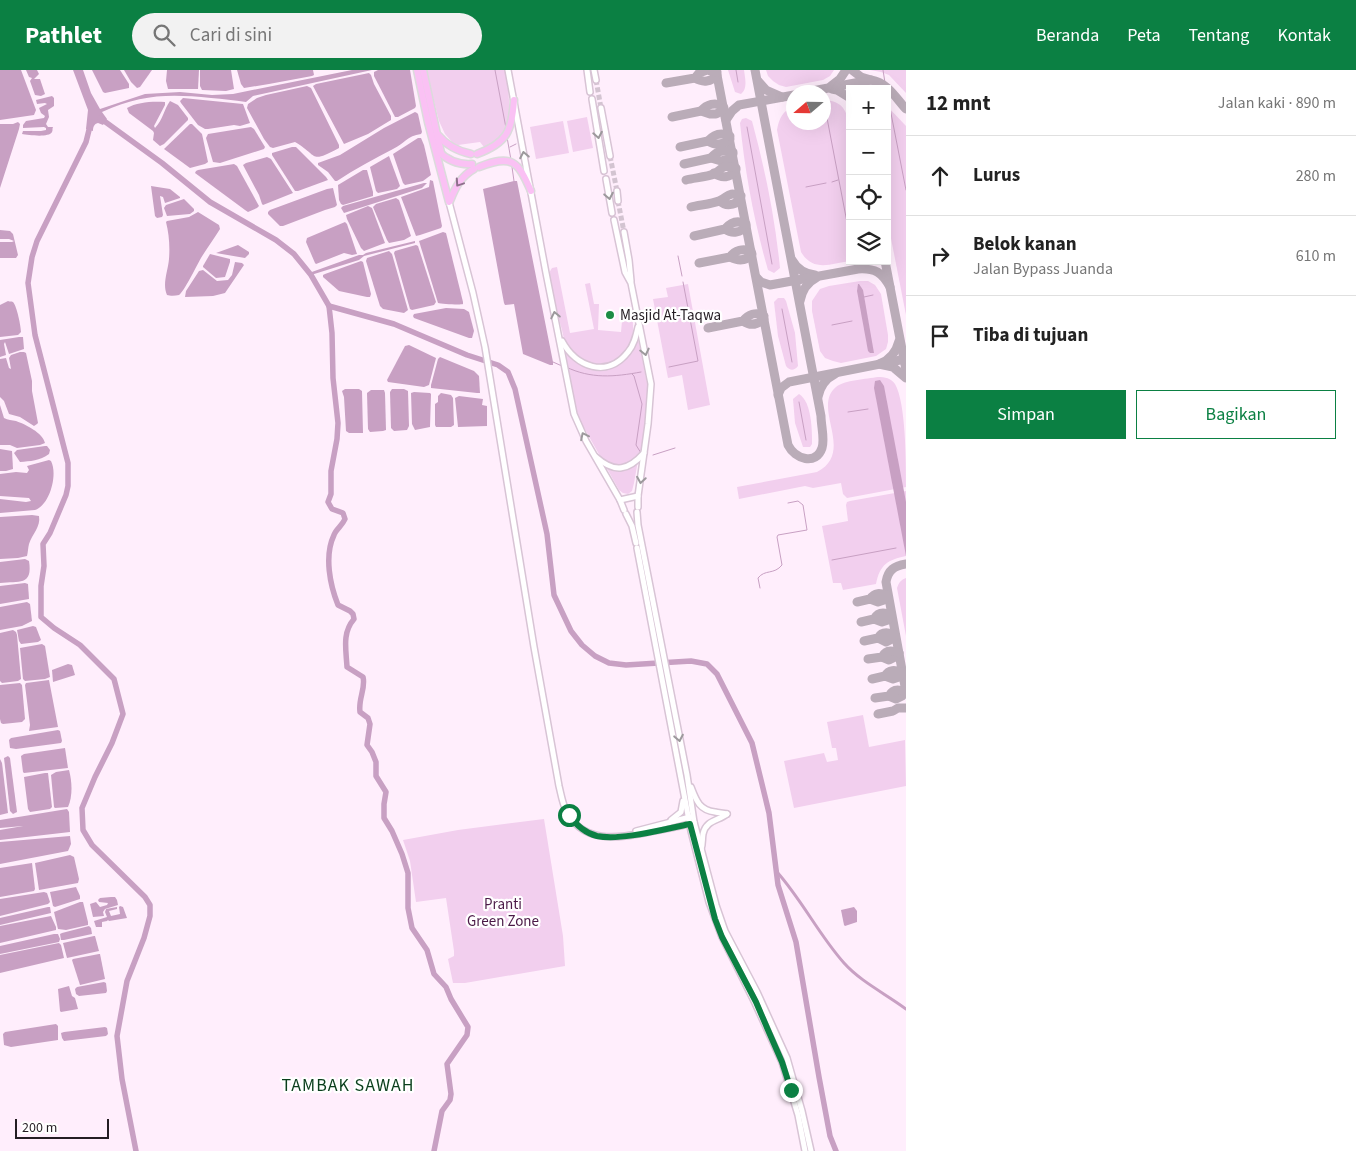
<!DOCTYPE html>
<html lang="id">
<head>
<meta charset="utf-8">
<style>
	body { margin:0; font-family:"Source Sans 3",sans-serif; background:#f2f2f2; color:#222 }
	.controls { position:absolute; right:15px; top:15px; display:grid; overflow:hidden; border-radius:0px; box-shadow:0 5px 20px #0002 }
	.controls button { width:45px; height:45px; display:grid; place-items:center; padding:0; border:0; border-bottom:1px solid #e0e0e0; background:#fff; color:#222; font:25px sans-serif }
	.compass { position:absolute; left:786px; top:15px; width:45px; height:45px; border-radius:50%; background:#fff; box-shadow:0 5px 20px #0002; rotate:250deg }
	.scale { position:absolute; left:15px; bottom:12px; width:94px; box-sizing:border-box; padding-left:5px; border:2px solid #241d23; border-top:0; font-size:14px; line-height:18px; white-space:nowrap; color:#241d23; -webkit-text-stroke:4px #fff; paint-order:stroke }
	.stop { position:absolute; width:15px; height:15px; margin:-11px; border:4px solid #0b8043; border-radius:50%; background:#fff }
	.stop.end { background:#0b8043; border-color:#fff; box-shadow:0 1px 5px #0008 }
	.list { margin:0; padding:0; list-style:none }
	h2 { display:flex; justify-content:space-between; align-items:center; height:65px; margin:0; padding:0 20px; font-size:21px }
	h2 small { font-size:16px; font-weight:400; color:#767676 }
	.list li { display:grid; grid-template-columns:32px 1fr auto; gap:15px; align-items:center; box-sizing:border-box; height:80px; padding:0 20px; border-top:1px solid #e0e0e0 }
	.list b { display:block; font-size:19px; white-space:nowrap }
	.list p { margin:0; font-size:16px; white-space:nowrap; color:#767676 }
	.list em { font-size:16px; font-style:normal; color:#767676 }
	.actions { display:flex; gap:10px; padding:15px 20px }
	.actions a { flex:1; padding:11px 0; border:1px solid #0b8043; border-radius:0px; text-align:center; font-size:18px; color:#0b8043 }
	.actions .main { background:#0b8043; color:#fff }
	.icon { flex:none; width:28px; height:28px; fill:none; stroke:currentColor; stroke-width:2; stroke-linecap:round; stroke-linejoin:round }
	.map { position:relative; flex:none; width:906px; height:1081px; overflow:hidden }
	header { display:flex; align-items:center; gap:30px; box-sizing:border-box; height:70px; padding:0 25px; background:#0b8043; color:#fff }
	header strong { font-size:24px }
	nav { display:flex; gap:28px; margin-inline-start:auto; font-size:18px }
	.search { width:350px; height:45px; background:#f2f2f2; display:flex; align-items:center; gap:12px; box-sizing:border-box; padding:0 18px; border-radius:28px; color:#767676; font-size:19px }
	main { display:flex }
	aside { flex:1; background:#fff }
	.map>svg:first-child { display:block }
</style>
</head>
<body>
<header>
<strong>Pathlet</strong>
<div class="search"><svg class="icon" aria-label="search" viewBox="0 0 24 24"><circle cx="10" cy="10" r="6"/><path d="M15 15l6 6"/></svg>Cari di sini</div>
<nav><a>Beranda</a><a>Peta</a><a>Tentang</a><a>Kontak</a></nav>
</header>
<main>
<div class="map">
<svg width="906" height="1081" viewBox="0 0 906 1081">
	<rect width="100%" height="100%" fill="#ffeefc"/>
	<g fill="#f2cfee">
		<polygon points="426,0 506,0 510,40 510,49 501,66 494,73 484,77 480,72 458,75 454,74 445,64 439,51"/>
		<path d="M 728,0 L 744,0 C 745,8 748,19 741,24 L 735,22 Z"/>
		<polygon points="766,0 834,0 830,6 823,10 786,17 779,15 773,11 768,6"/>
		<polygon points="870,0 906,0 906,23 889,5 881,2"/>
		<path d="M 827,30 C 846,33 847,44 850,60 L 850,191 C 830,194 813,202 801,182 L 777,60 C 779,48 783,41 793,37 L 794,52 L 824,52 L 824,31 Z"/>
		<polygon points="887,36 906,56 906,245 887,148"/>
		<polygon points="587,47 593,78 573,82 567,51"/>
		<path d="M 746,48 L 752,51 C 765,99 775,148 780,198 L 774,203 L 768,200 C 754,152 745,102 740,53 L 742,49 Z"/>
		<polygon points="563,51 569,83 536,89 530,57"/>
		<path d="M 557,197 L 570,263 L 594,259 L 585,214 L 590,213 L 594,234 L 599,234 L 598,260 L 621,262 L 623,240 L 630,240 L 632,242 C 633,254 635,268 628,280 C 620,291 603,297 590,294 C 581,292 571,282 566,275 C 564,271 563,264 562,260 C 556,241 553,222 549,203 L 552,198 Z"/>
		<polygon points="860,211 868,211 875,215 881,224 888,265 888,272 886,279 876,286 841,293 833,291 825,288 820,281 812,241 812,231 820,219 829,216"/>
		<polygon points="688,214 710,335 688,340 682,305 668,308 653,229 668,227 666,218"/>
		<path d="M 778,228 L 784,228 L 786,231 L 795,263 L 798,296 C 794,301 790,301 786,296 L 778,266 L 774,232 Z"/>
		<path d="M 637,267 L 638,268 L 647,313 L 649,331 L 645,378 L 639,385 L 634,413 L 632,421 L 628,424 L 623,423 L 619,420 L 582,354 L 577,342 L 564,281 L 566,281 C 585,310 630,302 637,267 Z"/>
		<path d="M 878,307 C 885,307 891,308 895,314 C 906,333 906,392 906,417 L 847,428 L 843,424 L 841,413 L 813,418 L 805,416 L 739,429 L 737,417 L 817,402 C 856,381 811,338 836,317 C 844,310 867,309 878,307 Z"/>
		<path d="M 799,324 C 812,332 812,361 812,374 L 810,377 L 803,377 L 795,353 L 793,329 Z"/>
		<path d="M 906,421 L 906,486 C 888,490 880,494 876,514 L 843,520 L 841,513 L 833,513 L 822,456 L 848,451 L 846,435 L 847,432 L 850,431 Z"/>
		<path d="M 906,508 L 906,566 L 897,518 C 899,512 901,510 906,508 Z"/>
		<polygon points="863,645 869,677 905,670 906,716 794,738 784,691 824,683 827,692 838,690 836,678 832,678 827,652"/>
		<polygon points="544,749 563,866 565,896 465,913 453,913 448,889 454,886 454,881 446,828 416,832 410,791 403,770 458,760"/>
	</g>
	<g fill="#c8a0c3">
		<polygon points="0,0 21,0 36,40 34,45 0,50"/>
		<polygon points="26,0 37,0 39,4 34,9 40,9 45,24 41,26 35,25 30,11 32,8 29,7"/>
		<path d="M 73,0 L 83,0 L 91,23 L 100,39 L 145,24 L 180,22 L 212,25 L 233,24 L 352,0 L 372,0 L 253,26 L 246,32 C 234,30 223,29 211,28 C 169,24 142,24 102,42 L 107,49 L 103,55 L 98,53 C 94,54 93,57 93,61 L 86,59 L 88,40 Z"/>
		<polygon points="92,0 120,0 129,14 129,18 105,23 103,22"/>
		<polygon points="124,0 152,0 140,17 137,18 131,12"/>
		<polygon points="167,0 199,0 198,19 168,19 166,11"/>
		<polygon points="200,0 231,0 234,19 226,21 202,20 200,16"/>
		<polygon points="237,0 313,0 314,5 312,6 269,14 244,18 241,14"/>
		<polygon points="378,0 410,0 416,36 415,38 398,47 395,47 374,6 374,2"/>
		<polygon points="369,3 371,5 374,14 391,46 391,50 368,64 344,74 313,16 316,14"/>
		<path d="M 307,16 L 311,18 L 339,75 L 339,78 C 309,94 319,86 295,72 L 273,78 L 270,77 L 264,69 L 247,38 L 248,34 L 257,28 L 266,25 Z"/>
		<path d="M 52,26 L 54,28 L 54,36 L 48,40 L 49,47 L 46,54 L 48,57 L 53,57 C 52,59 53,60 52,62 C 49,68 28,65 22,64 L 23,61 L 41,61 L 46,60 L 46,58 L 44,57 L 23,58 L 23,55 L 26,51 L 44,48 L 45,46 L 41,43 L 39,38 L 47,34 L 45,33 L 37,34 L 36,30 Z"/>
		<polygon points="183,28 243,34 250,53 240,56 234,55 208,59 205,59 198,55 181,33 180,31"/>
		<path d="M 170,31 L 178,35 L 188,48 L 188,50 L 164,74 L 160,76 L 153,70 L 154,63 L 153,61 L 129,43 L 127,38 C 137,32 153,31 165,32 L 165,35 L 154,56 L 155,58 C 163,50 164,39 170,31 Z"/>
		<path d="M 415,42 L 417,43 L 418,44 L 422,62 L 421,64 C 407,66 405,73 393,79 C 374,89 355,99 337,111 L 335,111 L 328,102 L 318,95 L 318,93 L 340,85 L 384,58 Z"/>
		<polygon points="18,52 20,54 19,59 0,118 0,54 13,54"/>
		<polygon points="190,54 192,54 202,64 208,92 205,94 190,98 164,79"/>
		<polygon points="251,57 254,59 265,77 264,79 220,93 213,92 206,68 208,64"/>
		<polygon points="418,68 421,68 424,75 431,105 423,111 405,115 403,113 393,84"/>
		<polygon points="292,77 296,77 326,107 328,110 298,121 295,121 272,85 272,83"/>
		<polygon points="389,86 400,116 397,119 378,123 376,121 370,97"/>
		<polygon points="267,87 271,89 293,123 263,135 262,134 259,125 243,95 246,93"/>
		<polygon points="234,94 237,96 259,136 257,138 248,142 245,140 195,103 196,101 198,100"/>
		<polygon points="363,100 367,100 373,122 373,126 343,135 341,134 339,130 338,115"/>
		<polygon points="430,110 433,111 442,156 441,158 420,165 416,166 401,127 429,117"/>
		<polygon points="514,111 517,111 553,292 553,295 550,295 523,284 514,234 505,235 504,233 483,119"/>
		<polygon points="424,113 427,113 422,118 344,143 341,138 343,136"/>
		<polygon points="151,116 170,119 180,127 180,128 165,133 163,127 160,126 163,145 162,147 157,148 155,146"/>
		<polygon points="333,118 337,135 335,137 325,140 283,156 280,156 268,144 268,142 270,140 327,119"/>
		<polygon points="396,128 399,130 411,166 404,170 389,173 387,170 373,137 376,134"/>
		<polygon points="184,129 194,139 194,141 190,144 167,146 164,138 166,135"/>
		<polygon points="368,136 372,138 385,173 364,181 361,178 347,149 346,145"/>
		<path d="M 198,142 L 219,155 L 220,159 C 214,169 207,178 201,188 C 197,195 184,222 179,225 C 175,226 170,226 167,225 C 162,214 168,201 169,189 C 170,176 169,164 166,152 L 167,151 L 189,147 Z"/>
		<polygon points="345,152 347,154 357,184 352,185 344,183 316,194 315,193 306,172 307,168"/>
		<polygon points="0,160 10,161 13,164 18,185 16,188 0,188 0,172 12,172 14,171 9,169 0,169"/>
		<path d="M 443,162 L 446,163 L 463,232 L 463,234 C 461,235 441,234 438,233 L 419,171 Z"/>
		<polygon points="415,171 415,173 364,186 359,190 311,205 309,203 359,185 363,185 366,183"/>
		<polygon points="238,175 249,182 249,184 245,188 216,183"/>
		<polygon points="416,175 418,176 436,232 434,235 412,240 410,239 394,183 395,181"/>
		<polygon points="389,181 392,184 408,240 404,243 383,239 380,236 366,191 367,188"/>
		<polygon points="210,184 230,189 230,192 225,207 216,208 203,197 203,196"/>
		<polygon points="361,191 363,192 371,224 370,227 367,227 339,221 323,207 323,205 325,204"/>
		<polygon points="235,192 242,193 244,195 225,223 213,226 185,227 186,221 199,201 203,200 217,211 228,210 232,205"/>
		<polygon points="858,214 859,214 863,220 874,283 870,283 868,281 857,221"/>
		<path d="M 8,231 C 10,232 11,231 13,232 C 17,236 21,257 21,262 L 18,265 L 0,267 L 0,235 Z"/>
		<polygon points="446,238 464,239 469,242 474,261 472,268 469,268 414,248 413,246 414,244"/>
		<polygon points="19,267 23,267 24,279 9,284 5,272 4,274 6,285 0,287 0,270"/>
		<polygon points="409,275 436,288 429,315 424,317 388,312 387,310 405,276"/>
		<polygon points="20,282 24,282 26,283 32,311 32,321 38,353 37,354 34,356 20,347 9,344 4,331 0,327 0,289 6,288 9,298 11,299 9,288 11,285"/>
		<polygon points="440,287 474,301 479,306 480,323 477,323 431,318 431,315 438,289"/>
		<polygon points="880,310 884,316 906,432 906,486 874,318 875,311"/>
		<polygon points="345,319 359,319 362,321 363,363 349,363 346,361 344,327 342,321"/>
		<polygon points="392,319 404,319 408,321 409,356 407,360 394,361 391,358 390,322"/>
		<polygon points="371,320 384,320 385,323 386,360 383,361 370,362 368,359 367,323"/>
		<polygon points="414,322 430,323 431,324 430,357 415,360 412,354 411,323"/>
		<polygon points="441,323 451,325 453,328 454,355 451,357 436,357 435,355 435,334 438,332 438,326"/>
		<polygon points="459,326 483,329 482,335 487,336 487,356 458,357 455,328"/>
		<path d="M 0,335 L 4,348 C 8,350 12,350 16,351 C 25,354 43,363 45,373 L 40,375 L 17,378 L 10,375 L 0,375 Z"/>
		<path d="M 45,376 L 47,376 L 50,380 L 49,384 C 40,391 30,391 20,392 L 14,383 L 17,380 Z"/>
		<polygon points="0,379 12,381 13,399 6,401 0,401"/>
		<path d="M 49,390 L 51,391 C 58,404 50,435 35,440 L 0,443 L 0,429 L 26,432 L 31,431 L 29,428 L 0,426 L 0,404 L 16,402 L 27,403 L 29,400 L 27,396 Z"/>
		<path d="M 32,445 L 39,446 C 41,457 32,464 29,474 C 28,478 28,482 27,486 L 18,488 L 0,489 L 0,447 Z"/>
		<path d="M 25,489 L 29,491 C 33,516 19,511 0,513 L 0,492 Z"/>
		<polygon points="25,513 28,514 29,529 0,534 0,516"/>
		<polygon points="27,532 30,534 32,551 22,556 0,560 0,537"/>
		<polygon points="33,556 36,557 41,570 38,572 21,574 19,571 17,560"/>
		<polygon points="13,560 16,562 17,565 21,609 18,611 2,613 0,611 0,563"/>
		<polygon points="42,574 45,576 50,607 45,609 25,611 23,609 20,578"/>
		<polygon points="68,594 72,595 75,605 53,612 52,600"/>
		<polygon points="49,610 58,657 29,661 30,655 25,615 26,613"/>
		<polygon points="20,613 22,615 25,649 22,652 3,654 1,653 0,649 0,615"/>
		<polygon points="58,660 60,661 62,671 61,673 16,679 10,678 9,670 11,668"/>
		<polygon points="65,678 68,698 24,703 23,702 21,686 24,684"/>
		<polygon points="8,686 10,688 17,742 13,744 10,741 4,688"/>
		<polygon points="0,689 2,693 8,743 0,745"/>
		<path d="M 69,700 C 72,711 73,726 68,737 L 55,738 L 54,737 L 51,705 L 56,702 Z"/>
		<polygon points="45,703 48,703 52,737 50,739 30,742 28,739 24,707"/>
		<polygon points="67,739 69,742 70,762 0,770 0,760 23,756 0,758 0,750"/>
		<polygon points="70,766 71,774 68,781 0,794 0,772"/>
		<polygon points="70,785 74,787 79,809 78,813 39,820 35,793"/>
		<polygon points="32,793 35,819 34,821 0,827 0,798"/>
		<polygon points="76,817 80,826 80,829 55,837 53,836 50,822"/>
		<polygon points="44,822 47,823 50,832 48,834 0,846 0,829"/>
		<polygon points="111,827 115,827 117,830 118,835 105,839 103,842 104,846 93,847 90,834 96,832 100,837 107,835 108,833 99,832 98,830 100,828"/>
		<polygon points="80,832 83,832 88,852 88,855 66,860 58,859 54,842"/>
		<polygon points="120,836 123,837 127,848 109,851 108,850 107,851 102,852 102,857 96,857 94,851 107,847 105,842 106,839 117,837 117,839 109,841 111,846 120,844 119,837"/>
		<polygon points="48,837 50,837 51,843 0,855 0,848"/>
		<polygon points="854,837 857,841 857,852 845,856 844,855 841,840"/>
		<polygon points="51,846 56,857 56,860 0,873 0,856"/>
		<polygon points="89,856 91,858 92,864 64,870 61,870 60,864 62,863"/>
		<polygon points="54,864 58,864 60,869 59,872 0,884 0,876"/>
		<polygon points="94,866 95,866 99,881 67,888 63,873"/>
		<polygon points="59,873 61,875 64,888 0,903 0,885"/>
		<polygon points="99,884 100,884 105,909 80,915 72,890 73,889"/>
		<polygon points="104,912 106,913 107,921 106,923 79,926 76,924 75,919 77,917"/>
		<polygon points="69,916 72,926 75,928 78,939 61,942 60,941 58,919"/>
		<polygon points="56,954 58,956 58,970 11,977 4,975 3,964 5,962"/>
		<polygon points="105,957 107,958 108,964 106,966 64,971 62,968 61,963 64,962"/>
	</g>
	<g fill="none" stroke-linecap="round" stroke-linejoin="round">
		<g stroke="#c8a0c3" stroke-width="1">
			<polyline points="495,0 506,58"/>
			<polyline points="736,0 738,12"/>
			<polyline points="883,0 886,19"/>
			<polyline points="887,23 906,120"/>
			<polyline points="827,48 850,168"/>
			<polyline points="747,57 772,194"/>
			<polyline points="507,67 511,90"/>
			<polyline points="510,77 516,74"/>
			<polyline points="512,97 514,111"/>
			<polyline points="832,112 838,110"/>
			<polyline points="806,117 826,113"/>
			<polyline points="678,186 682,206"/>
			<polyline points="864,227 873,225"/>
			<polyline points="782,239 792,292"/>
			<polyline points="832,255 852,251"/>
			<polyline points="553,292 562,296"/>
			<path d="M 566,297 C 591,309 614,307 641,302"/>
			<polyline points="669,297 698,291 683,212"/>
			<polyline points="632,304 634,306 642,334 636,375 641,383"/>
			<polyline points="799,332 806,370"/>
			<polyline points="848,342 868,339"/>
			<polyline points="653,385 675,378"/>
			<polyline points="832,490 896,478"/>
			<path d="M 760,518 L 758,508 C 765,499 774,505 782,495 L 777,467 L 778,465 L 807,460 L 803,435 L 798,431 L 788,433"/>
		</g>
		<path stroke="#c8a0c3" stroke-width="3" d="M 777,802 C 802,830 819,865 844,893 C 861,912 886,924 906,939"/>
		<g stroke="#c8a0c3" stroke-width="5.5">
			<path d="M 100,48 L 162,93 L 210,132 L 276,170 L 294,184 L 311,205 L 329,236 L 332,263 L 333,308 L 338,353 L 337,369 L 331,401 L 331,424 L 328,432 L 332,439 L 343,443 L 345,449 C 342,456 336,459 334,465 C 324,486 330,515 338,535 L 350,541 L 353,544 L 354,549 C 342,563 346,579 347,597 L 363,607 C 366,618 358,629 360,642 L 368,648 L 370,654 L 367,675 L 372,682 L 376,692 L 376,706 L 386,722 L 384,734 L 384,748 L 392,761 L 402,784 L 408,803 L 408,838 L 412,858 L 427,880 L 434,904 L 446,917 L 451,929 L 468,957 L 467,965 L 447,994 L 451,1024 L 450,1030 L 442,1041 L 434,1081"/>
			<polyline points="91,52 86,72 37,171 32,187 28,213 35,265 68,393 68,416 66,425 50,463 43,474 44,496 41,516 41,547 54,558 80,575 114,609 123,644 112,673 95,707 82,738 83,760 92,775 145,827 150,835 150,846 144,868 127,911 117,966 122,1009 136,1081"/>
			<polyline points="329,236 394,254 467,285 498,295 508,302 515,319 547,464 554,525 571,561 582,575 595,586 609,593 626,595 691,591 707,594 717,604 752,673 769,743 778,815 796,872 819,1007 830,1066 836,1081"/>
		</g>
		<g stroke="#baacb8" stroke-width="9">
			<path d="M 716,0 L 788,375 C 795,389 816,396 822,378 C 825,369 821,356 821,346 L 755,0"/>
			<polyline points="852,0 861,7 871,10"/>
			<path d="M 695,8 C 703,13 711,12 717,5"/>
			<polyline points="758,11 766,20 782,27"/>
			<polyline points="666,13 695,8 699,3 707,0 717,2"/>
			<polyline points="831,16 840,9 846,0"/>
			<polyline points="832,19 837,20 850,28"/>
			<path d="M 807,22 L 871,10 C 888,13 895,27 906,39"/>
			<path d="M 701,41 C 707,34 715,32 723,36"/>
			<polyline points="672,47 701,41 710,44 716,44 720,42 724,38"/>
			<polyline points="726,50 732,41 739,35 794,25"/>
			<path d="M 708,71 C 716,76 723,75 730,69"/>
			<path d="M 680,77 L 708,71 C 714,64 721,62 730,66"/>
			<path d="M 711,88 C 718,80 723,80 733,82"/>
			<polyline points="684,94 711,88 721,91 728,89 733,84"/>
			<path d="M 714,103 C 722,109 730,108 736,100"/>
			<path d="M 686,110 C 693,108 707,107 714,104 C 724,98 721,94 736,98"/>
			<path d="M 691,137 C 699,135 712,134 719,131 C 729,127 727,121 741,126 L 740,130 C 734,135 726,137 720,131"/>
			<path d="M 725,159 C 732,164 741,163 746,156"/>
			<path d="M 694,166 L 725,159 C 731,152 738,150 746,154"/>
			<path d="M 730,187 C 738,191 746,191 752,184"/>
			<path d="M 792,190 C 797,199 805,204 815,205"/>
			<polyline points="885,191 906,300"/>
			<path d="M 699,193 L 730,187 C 735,180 743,178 751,181"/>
			<path d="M 757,208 L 761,212 L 770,215 L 858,199 C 875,198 882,202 890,217"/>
			<path d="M 800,231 C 802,221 806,213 816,208"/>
			<path d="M 743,251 C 750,256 757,255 764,249"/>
			<path d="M 708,258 L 743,251 C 748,245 756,241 764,246"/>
			<path d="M 899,271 C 896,283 890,290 879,294 L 893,297 L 906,308"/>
			<polyline points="778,325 781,318 789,312 906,289"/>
			<path d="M 818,327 C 820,316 825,309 835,304"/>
			<path d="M 906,494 C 894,496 888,500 886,512 L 906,622"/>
			<path d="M 857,532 L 870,529 C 875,522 880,523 887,525 L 884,530 L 878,532 L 870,529"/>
			<path d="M 861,552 L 874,549 C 878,542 884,542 891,545 L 888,550 L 882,552 L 874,549"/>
			<path d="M 864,571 L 878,568 C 882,561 888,562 895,565 L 892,569 L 886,572 L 878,568"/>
			<polyline points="882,587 889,590 895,587 899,583"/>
			<path d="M 868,589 L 882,587 C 886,579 892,580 899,583"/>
			<path d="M 872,609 L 885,606 C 889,599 895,600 902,602 L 899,607 L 893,609 L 885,606"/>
			<polyline points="889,626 896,629 902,626 906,622"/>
			<path d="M 875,628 L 889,626 C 893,618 899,619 906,622"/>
			<polyline points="878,644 893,641 898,638 906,638"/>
		</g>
		<g stroke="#d3c4d1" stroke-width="5" stroke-dasharray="5 2.5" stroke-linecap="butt">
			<polyline points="596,10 601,38"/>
			<polyline points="610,86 617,121"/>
			<polyline points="618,131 624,162"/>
		</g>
		<g stroke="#d8c4d5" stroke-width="8">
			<g id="secondary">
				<polyline points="508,0 546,203 574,344 586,371 620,430 624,440"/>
				<polyline points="587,0 590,22"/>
				<polyline points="594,0 596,10"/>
				<polyline points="592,29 604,101"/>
				<polyline points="601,38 610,86"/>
				<polyline points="606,109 612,143"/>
				<polyline points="617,121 618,131"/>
				<path d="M 449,132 L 473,223 L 485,277 L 534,577 L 559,716 C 561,724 562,731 565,738 C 581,775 618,768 649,762 C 664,759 680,757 694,752"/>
				<polyline points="614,150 625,202 631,213 651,314 648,354 638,426 638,437"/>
				<polyline points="624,162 629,190 631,211"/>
				<path d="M 562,271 C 576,297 607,309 628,282 C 634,275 636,266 638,257"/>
				<path d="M 596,387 C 615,404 629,400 644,383"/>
				<polyline points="620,430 638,426"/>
				<polyline points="637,442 638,455 687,705 694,752 716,835 725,861 757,922 787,988 802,1041 811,1081"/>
				<polyline points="626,444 632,456 636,473"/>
				<polyline points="637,478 691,761 709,832 722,867 755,933 782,992 798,1045 805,1081"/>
				<path d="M 691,717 C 696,730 699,740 715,742 C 719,743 723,743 727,744"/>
				<polyline points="671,750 681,742 683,731"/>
				<polyline points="636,761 690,747"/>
				<path d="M 701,779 C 703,774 702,769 703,764 C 706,750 718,751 727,744"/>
			</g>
		</g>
		<g stroke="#dcdbdc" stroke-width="9">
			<g id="highway">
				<polyline points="417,0 428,52 449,132"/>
				<polyline points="423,0 441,83"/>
				<path d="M 438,65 C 447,76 457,81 471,84"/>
				<path d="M 438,81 C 447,90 459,95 472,94"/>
				<path d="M 477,84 C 507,73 512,61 514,30"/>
				<path d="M 479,97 C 512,84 518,91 531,121"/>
				<path d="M 450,131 C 455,118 461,106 474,99"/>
			</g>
		</g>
		<use href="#secondary" stroke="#fff" stroke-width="5"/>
		<use href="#highway" stroke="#fac1f4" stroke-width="6"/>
	</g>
	<defs><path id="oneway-chevron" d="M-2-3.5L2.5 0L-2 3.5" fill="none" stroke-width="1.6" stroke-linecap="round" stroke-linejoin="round" transform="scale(1.25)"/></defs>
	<g stroke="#9c999c">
		<use href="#oneway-chevron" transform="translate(598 65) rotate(80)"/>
		<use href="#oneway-chevron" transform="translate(524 85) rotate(-101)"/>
		<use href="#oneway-chevron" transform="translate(609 126) rotate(79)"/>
		<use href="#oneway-chevron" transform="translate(555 245) rotate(-102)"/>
		<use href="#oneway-chevron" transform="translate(645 282) rotate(77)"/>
		<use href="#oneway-chevron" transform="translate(584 366) rotate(-116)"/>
		<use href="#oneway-chevron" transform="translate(641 410) rotate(99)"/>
		<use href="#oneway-chevron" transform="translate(679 668) rotate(79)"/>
	</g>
	<use stroke="#8f6f8c" href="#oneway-chevron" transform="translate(459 113) rotate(124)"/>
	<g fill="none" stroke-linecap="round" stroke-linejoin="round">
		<path stroke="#0b8043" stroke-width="6" d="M 569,745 C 576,755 585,763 597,766 C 621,771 664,759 690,754 L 715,849 L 722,867 L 756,932 L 768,960 L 782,992 L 791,1020"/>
	</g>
	<circle fill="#1d8c45" stroke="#fff" stroke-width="2" cx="610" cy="245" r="5"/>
	<g text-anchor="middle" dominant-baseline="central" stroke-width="4.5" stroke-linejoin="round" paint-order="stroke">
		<g font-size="15" fill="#241d23" stroke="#fff" text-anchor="start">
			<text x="620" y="245">Masjid At-Taqwa</text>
		</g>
		<g font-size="15" fill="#4b1a47" stroke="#fff">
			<text x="503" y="834">Pranti<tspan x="503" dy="17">Green Zone</tspan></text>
		</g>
		<g font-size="18" letter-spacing="1" fill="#0a3e1c" stroke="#fff">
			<text x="348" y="1015">TAMBAK SAWAH</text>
		</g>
	</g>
</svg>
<div class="controls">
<button>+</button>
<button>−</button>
<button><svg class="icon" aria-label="locate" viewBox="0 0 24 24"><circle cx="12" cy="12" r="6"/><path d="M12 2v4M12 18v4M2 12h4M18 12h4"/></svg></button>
<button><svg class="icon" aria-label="layers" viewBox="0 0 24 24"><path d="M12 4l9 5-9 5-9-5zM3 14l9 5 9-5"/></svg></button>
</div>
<svg class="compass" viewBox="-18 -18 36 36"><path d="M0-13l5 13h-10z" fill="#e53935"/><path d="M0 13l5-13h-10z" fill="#767676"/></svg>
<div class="scale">200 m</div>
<div class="stop" style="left:569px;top:745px"></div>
<div class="stop end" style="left:791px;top:1020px"></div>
</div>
<aside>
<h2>12 mnt<small>Jalan kaki · 890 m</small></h2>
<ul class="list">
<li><svg class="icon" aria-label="ahead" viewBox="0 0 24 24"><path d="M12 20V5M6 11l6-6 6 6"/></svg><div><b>Lurus</b></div><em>280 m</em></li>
<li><svg class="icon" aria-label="right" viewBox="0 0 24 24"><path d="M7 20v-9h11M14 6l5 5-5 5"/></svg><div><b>Belok kanan</b><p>Jalan Bypass Juanda</p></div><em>610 m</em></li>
<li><svg class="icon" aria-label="arrive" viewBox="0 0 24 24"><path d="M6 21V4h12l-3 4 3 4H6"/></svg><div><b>Tiba di tujuan</b></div></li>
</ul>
<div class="actions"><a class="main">Simpan</a><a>Bagikan</a></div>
</aside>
</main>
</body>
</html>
